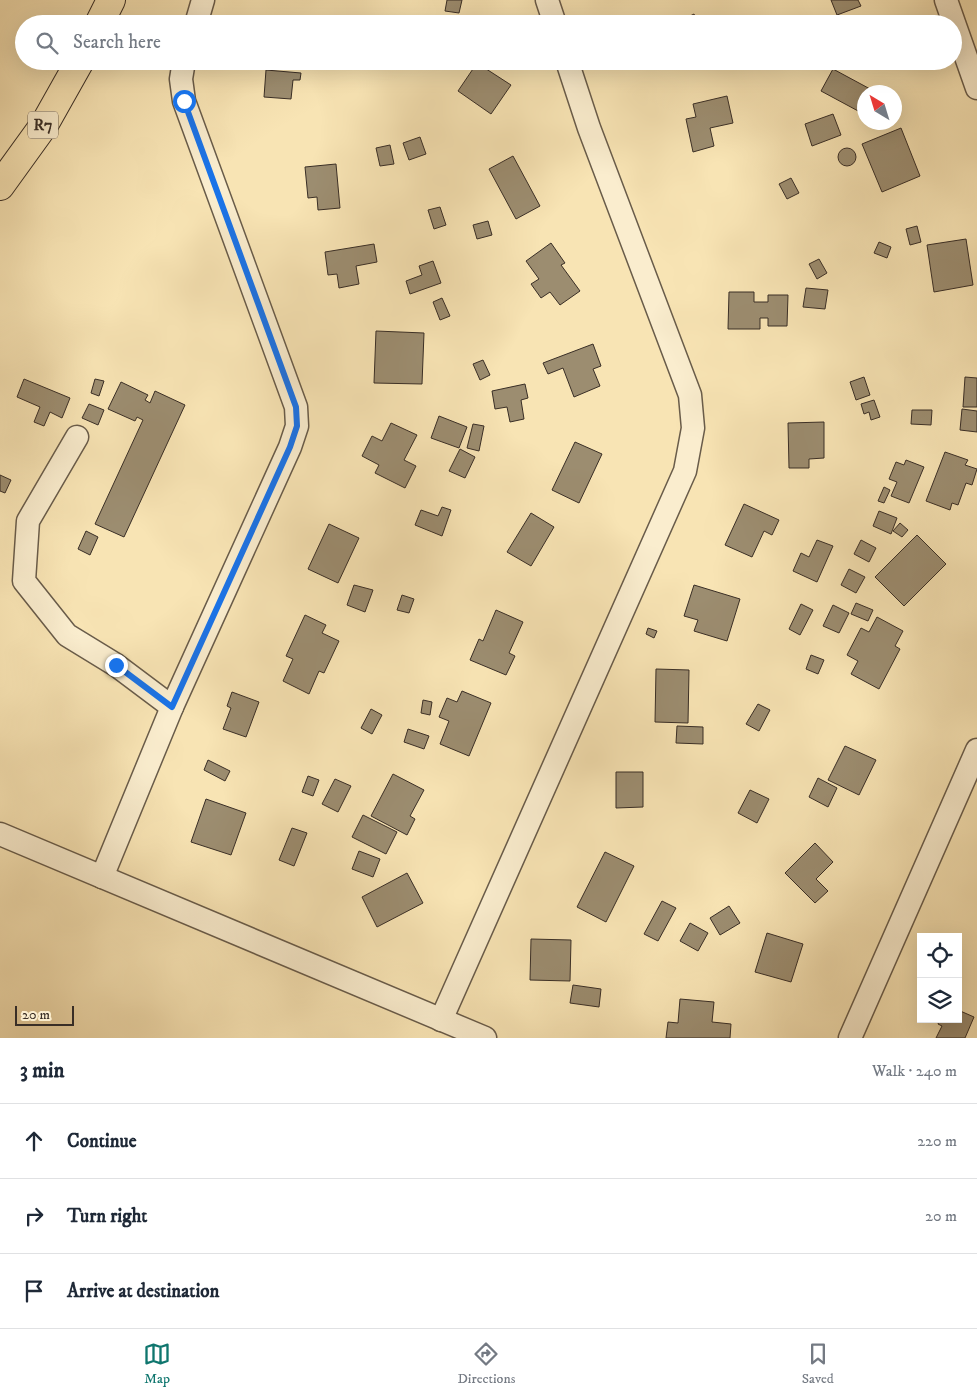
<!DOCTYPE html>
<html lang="en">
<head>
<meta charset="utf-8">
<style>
	body { margin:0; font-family:"IM FELL DW Pica",serif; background:#f6f6f7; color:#1f2937 }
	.controls { position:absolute; right:15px; bottom:15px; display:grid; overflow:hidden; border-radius:0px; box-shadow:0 5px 20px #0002 }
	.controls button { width:45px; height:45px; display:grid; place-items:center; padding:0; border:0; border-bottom:1px solid #e0e1e3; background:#fff; color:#1f2937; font:25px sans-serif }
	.compass { position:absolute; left:857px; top:85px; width:45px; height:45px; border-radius:50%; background:#fff; box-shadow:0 5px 20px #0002; rotate:322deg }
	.scale { position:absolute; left:15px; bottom:12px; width:59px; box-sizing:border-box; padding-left:5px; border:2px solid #392e26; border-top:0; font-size:14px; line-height:18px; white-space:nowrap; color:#392e26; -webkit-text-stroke:4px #faedce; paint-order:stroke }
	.stop { position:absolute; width:15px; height:15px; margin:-11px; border:4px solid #1a73e8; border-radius:50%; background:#fff }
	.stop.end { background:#1a73e8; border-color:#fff; box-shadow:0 1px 5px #0008 }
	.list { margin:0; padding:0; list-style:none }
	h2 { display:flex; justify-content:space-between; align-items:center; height:65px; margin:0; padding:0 20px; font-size:21px }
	h2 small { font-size:16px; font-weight:400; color:#747a83 }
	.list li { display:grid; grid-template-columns:32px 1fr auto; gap:15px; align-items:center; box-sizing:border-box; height:75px; padding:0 20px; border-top:1px solid #e0e1e3 }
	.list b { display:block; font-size:19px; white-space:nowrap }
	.list em { font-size:16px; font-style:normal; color:#747a83 }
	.icon { flex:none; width:28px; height:28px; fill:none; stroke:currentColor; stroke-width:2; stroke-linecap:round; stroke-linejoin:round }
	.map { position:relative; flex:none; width:977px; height:1038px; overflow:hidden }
	.search { position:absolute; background:#fff; box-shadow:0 5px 20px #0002; left:15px; right:15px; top:15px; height:55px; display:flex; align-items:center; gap:12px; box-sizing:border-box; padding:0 18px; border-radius:28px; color:#747a83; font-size:19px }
	.sheet { height:290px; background:#fff }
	nav { display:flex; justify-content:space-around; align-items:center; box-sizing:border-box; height:70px; border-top:1px solid #e0e1e3; background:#fff; font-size:14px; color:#747a83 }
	nav a { display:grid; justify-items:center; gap:2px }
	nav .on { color:#0f766e }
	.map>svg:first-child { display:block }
</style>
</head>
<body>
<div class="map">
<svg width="977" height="1038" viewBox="0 0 977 1038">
	<rect width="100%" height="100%" fill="#f8e4b4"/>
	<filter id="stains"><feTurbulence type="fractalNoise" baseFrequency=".004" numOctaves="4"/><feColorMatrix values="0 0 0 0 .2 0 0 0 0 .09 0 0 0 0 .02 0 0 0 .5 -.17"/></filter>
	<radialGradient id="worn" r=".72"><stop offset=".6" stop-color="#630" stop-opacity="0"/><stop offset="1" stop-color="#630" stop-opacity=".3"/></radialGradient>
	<g fill="#9c8d70" stroke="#392e26">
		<polygon points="447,0 462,0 459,13 445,11"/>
		<polygon points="831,0 858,0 861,6 837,15"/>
		<polygon points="694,14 699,24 676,24 676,23"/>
		<polygon points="800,17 803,24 782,24"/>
		<polygon points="265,61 295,61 294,68 264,65"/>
		<polygon points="477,63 511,85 491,114 458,91"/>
		<polygon points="833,69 872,90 871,92 864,92 864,104 860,112 821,91"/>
		<polygon points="266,70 301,73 300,80 293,80 291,99 264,97"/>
		<polygon points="727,96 733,123 710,128 714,146 693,152 686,119 696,117 693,104"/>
		<polygon points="833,114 841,135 812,146 805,124"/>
		<polygon points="901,128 920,176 882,192 862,144"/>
		<polygon points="420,137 426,154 409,160 403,143"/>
		<polygon points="390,145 394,164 380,166 376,148"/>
		<circle cx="847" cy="157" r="9"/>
		<polygon points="513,156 540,206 516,219 489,169"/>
		<polygon points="336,164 340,208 318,210 317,197 308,198 305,167"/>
		<polygon points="791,178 799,193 787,199 779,184"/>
		<polygon points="440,207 446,225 434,229 428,210"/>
		<polygon points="488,221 492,235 477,239 473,225"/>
		<polygon points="917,226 921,242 910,245 906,229"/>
		<polygon points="966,239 973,285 934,292 927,245"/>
		<polygon points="879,242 891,247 887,258 874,253"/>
		<polygon points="551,243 565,263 561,265 580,291 560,305 550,292 541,298 531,284 539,279 526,261"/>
		<polygon points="374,244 377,262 356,266 359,284 339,288 337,274 328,275 325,252"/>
		<polygon points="819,259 827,273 817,279 809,264"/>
		<polygon points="433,261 441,283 410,294 406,281 422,275 419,266"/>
		<polygon points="806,288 828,290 825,309 803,307"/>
		<polygon points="729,292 754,292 754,302 768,302 768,295 788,295 787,326 768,326 768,318 760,318 760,329 728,329"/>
		<polygon points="442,298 450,316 440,320 433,302"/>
		<polygon points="376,331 424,333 422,384 374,383"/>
		<polygon points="593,344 601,366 593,369 600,386 574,397 563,368 548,374 543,363"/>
		<polygon points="483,360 490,375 480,380 473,364"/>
		<polygon points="864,377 870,395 856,400 850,382"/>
		<polygon points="965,377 977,378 977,407 963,407"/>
		<polygon points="24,379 70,398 62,418 50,412 44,426 34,422 40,407 17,397"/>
		<polygon points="95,379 104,381 99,396 91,393"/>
		<polygon points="121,382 148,395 145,400 150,403 155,391 185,405 124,537 95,524 143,420 137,417 135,421 108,409"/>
		<polygon points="525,384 528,398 521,400 524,419 510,422 507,407 495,409 492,391"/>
		<polygon points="874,400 880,417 871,420 869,412 864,414 861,404"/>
		<polygon points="89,404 104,410 98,425 82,418"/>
		<polygon points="962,409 977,411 977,432 960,430"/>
		<polygon points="912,410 932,410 931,425 911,424"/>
		<polygon points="439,416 467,427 459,448 431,438"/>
		<polygon points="824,422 824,458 809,459 809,468 789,468 788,423"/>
		<polygon points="391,423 417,435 404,460 416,466 405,488 375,473 379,465 362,456 372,436 382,441"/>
		<polygon points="473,424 484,426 479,451 467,448"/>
		<polygon points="575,442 602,454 579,503 552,490"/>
		<polygon points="460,449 475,457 465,478 449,471"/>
		<polygon points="945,452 968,460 965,465 977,469 972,485 966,483 958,505 952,503 950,510 926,501"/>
		<polygon points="906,460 924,467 909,503 891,496 897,482 889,479 896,462 904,465"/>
		<polygon points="0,475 11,480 5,493 0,491"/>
		<polygon points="884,487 890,490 884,503 878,501"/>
		<polygon points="744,504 779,520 772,535 764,531 752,557 725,545"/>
		<polygon points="442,507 451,510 442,536 415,525 421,510 438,516"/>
		<polygon points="879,511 897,518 891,534 873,526"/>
		<polygon points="531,513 554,527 531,566 507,552"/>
		<polygon points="900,523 908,530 902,537 893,531"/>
		<polygon points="329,524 359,538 338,583 308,569"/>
		<polygon points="86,531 98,537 90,555 78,549"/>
		<polygon points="917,535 946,564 904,606 875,577"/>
		<polygon points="817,540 833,546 817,582 793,571 801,553 809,557"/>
		<polygon points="861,540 876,548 869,562 854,554"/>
		<polygon points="849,569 865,577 856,593 841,585"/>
		<polygon points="354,585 373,590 365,612 347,605"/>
		<polygon points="694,585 740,599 727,641 694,631 698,620 684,616"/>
		<polygon points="402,595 414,599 409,613 397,610"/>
		<polygon points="856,603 873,610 868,621 851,614"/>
		<polygon points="801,604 813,610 800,635 789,629"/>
		<polygon points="833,605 849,613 839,633 823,626"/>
		<polygon points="496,610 523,622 509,653 515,656 506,675 470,660 479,639 483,641"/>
		<polygon points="305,615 326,625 322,633 339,641 324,673 319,671 309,694 283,681 293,659 286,656"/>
		<polygon points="877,617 903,631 895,646 900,649 879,689 851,674 858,661 847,655 861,628 869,632"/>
		<polygon points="648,628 657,631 654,638 646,634"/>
		<polygon points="811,655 824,660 818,674 806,669"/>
		<polygon points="656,669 689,670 688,723 655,722"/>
		<polygon points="462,691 491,703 469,756 440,744 449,721 439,717 447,698 457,702"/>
		<polygon points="232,692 259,702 246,737 223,729 231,708 227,706"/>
		<polygon points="423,700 432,702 430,715 421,713"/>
		<polygon points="758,704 770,710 759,731 746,724"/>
		<polygon points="371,709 382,715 372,734 361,728"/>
		<polygon points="677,726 703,727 703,744 676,743"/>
		<polygon points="408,729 429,736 424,749 404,742"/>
		<polygon points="845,746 876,760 859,795 828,780"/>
		<polygon points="208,760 230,771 225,781 204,770"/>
		<polygon points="616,772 643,772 643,807 616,808"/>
		<polygon points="393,774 424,790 410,816 415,819 407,835 371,816"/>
		<polygon points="308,776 319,780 313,796 302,792"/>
		<polygon points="818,778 837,788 828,807 809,797"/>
		<polygon points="335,779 351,786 338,812 322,804"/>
		<polygon points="750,790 769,799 757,823 738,813"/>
		<polygon points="206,799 246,813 231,855 191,842"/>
		<polygon points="363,815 397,832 386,854 352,837"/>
		<polygon points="292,828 307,833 294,866 279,860"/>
		<polygon points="815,843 833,862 816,879 828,891 815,903 785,873"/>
		<polygon points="359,851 380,859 373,877 352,869"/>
		<polygon points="605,852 634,866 606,922 577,907"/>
		<polygon points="407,873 423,903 377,927 362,897"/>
		<polygon points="662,901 676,908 658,941 644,934"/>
		<polygon points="729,906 740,923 720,935 710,918"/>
		<polygon points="690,923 708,933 698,951 680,941"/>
		<polygon points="767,933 803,944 791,982 755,972"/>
		<polygon points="531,939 571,940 570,981 530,980"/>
		<polygon points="573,985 601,989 599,1007 570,1003"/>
		<polygon points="680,999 714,1002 712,1022 731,1024 730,1038 666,1038 668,1022 678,1023"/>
		<polygon points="958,1010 974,1017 965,1038 936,1038 942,1026 938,1024 940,1019 958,1019"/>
	</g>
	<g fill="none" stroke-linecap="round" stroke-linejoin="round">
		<g stroke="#695c4a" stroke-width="25">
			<g id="minor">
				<polyline points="547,0 555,24"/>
				<polyline points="946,0 977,88"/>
				<polyline points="196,24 203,0"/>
				<polyline points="77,437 28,521 24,581 67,635 116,665 172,707"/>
				<polyline points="0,834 485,1038"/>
				<polyline points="102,877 172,707 290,447 297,426 296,407 184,101 181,79 184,61"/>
				<polyline points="441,1020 685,471 693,428 690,395 589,128 567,61"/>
				<polyline points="850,1038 977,750"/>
			</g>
		</g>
		<g stroke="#392e26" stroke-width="30">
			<g id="highway">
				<polyline points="99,24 111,0"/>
				<polyline points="0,186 44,125 80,61"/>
			</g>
		</g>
		<use href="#minor" stroke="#faedce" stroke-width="22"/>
		<use href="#highway" stroke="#f8e4b4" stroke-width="28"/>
	</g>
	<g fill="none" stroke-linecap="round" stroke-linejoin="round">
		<polyline stroke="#1a73e8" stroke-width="6" points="116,665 172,707 290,447 297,426 296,407 184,101"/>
	</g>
	<g text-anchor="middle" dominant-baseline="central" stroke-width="4" stroke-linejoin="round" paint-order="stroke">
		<rect fill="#faedce" stroke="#736758" stroke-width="1" x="28" y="111.5" width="30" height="27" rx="4"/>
		<g font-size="16" font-weight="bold" fill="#392e26">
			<text x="43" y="125">R7</text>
		</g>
	</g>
	<rect width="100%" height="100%" filter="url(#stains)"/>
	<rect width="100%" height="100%" fill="url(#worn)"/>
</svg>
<div class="controls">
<button><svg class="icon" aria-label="locate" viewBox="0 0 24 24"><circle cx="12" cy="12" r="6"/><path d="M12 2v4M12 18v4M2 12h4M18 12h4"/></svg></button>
<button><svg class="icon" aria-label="layers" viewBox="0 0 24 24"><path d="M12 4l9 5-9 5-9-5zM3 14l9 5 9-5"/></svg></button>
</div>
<svg class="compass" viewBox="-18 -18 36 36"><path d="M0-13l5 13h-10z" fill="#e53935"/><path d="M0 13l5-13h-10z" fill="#747a83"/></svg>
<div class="scale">20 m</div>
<div class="stop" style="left:184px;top:101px"></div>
<div class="stop end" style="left:116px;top:665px"></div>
<div class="search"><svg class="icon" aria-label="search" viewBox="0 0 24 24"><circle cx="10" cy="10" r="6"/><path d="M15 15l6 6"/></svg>Search here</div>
</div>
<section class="sheet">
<h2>3 min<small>Walk · 240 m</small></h2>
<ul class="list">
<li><svg class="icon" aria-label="ahead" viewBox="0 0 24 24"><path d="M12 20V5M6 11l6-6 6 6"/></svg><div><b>Continue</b></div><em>220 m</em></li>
<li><svg class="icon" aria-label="right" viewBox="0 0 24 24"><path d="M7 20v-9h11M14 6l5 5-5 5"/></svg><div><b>Turn right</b></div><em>20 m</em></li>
<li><svg class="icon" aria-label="arrive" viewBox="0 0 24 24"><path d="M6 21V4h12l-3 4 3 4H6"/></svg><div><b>Arrive at destination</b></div></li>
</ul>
</section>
<nav>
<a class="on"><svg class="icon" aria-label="map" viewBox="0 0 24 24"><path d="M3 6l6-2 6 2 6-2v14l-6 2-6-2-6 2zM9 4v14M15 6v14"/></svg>Map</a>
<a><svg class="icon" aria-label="directions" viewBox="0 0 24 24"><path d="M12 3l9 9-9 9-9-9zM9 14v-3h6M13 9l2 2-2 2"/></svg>Directions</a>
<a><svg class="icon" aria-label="saved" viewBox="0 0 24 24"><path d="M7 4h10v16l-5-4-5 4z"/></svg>Saved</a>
</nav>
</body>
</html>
